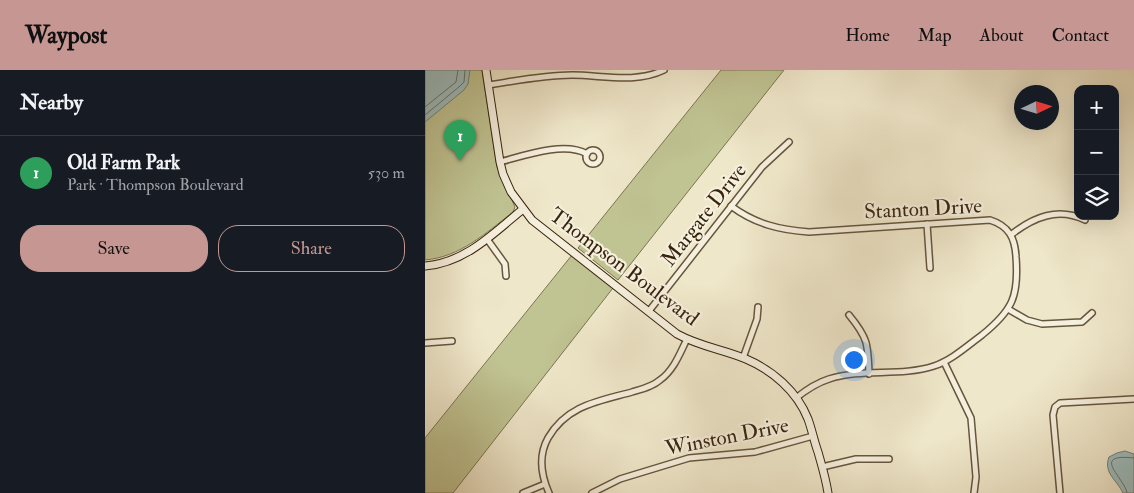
<!DOCTYPE html>
<html lang="en">
<head>
<meta charset="utf-8">
<style>
	body { margin:0; font-family:"IM FELL Double Pica",serif; background:#20242c; color:#f1f3f6 }
	.controls { position:absolute; right:15px; top:15px; display:grid; overflow:hidden; border-radius:10px; box-shadow:0 5px 20px #0002 }
	.controls button { width:45px; height:45px; display:grid; place-items:center; padding:0; border:0; border-bottom:1px solid #363941; background:#171b24; color:#f1f3f6; font:25px sans-serif }
	.compass { position:absolute; left:589px; top:15px; width:45px; height:45px; border-radius:50%; background:#171b24; box-shadow:0 5px 20px #0002; rotate:86deg }
	.you { position:absolute; left:428px; top:289px; width:18px; height:18px; margin:-12px; border:4px solid #fff; border-radius:50%; background:#1a73e8; box-shadow:0 0 0 8px #1a73e833 }
	.badge { display:grid; place-items:center; width:32px; height:32px; border-radius:50%; background:#c59692; color:#fff; font-size:16px; font-weight:700 }
	.pin { position:absolute; translate:-50% -41px; filter:drop-shadow(0 1px 2px #0008) }
	.pin::after { content:''; position:absolute; top:26px; width:18px; height:15px; background:inherit; clip-path:polygon(0 0,100% 0,50% 100%) }
	.list { margin:0; padding:0; list-style:none }
	h2 { display:flex; justify-content:space-between; align-items:center; height:65px; margin:0; padding:0 20px; font-size:21px }
	h2 small { font-size:16px; font-weight:400; color:#9ea1a6 }
	.list li { display:grid; grid-template-columns:32px 1fr auto; gap:15px; align-items:center; box-sizing:border-box; height:75px; padding:0 20px; border-top:1px solid #363941 }
	.list b { display:block; font-size:19px; white-space:nowrap }
	.list p { margin:0; font-size:16px; white-space:nowrap; color:#9ea1a6 }
	.list em { font-size:16px; font-style:normal; color:#9ea1a6 }
	.actions { display:flex; gap:10px; padding:15px 20px }
	.actions a { flex:1; padding:11px 0; border:1px solid #c59692; border-radius:20px; text-align:center; font-size:18px; color:#c59692 }
	.actions .main { background:#c59692; color:#111 }
	.icon { flex:none; width:28px; height:28px; fill:none; stroke:currentColor; stroke-width:2; stroke-linecap:round; stroke-linejoin:round }
	.map { position:relative; flex:none; width:709px; height:423px; overflow:hidden }
	header { display:flex; align-items:center; gap:30px; box-sizing:border-box; height:70px; padding:0 25px; background:#c59692; color:#111 }
	header strong { font-size:24px }
	nav { display:flex; gap:28px; margin-inline-start:auto; font-size:18px }
	main { display:flex }
	aside { flex:1; background:#171b24 }
	.map>svg:first-child { display:block }
</style>
</head>
<body>
<header>
<strong>Waypost</strong>
<nav><a>Home</a><a>Map</a><a>About</a><a>Contact</a></nav>
</header>
<main>
<aside>
<h2>Nearby<small></small></h2>
<ul class="list">
<li><span class="badge" style="background:#2e9e5b">1</span><div><b>Old Farm Park</b><p>Park · Thompson Boulevard</p></div><em>530 m</em></li>
</ul>
<div class="actions"><a class="main">Save</a><a>Share</a></div>
</aside>
<div class="map">
<svg width="709" height="423" viewBox="0 0 709 423">
	<rect width="100%" height="100%" fill="#efe7ca"/>
	<filter id="stains"><feTurbulence type="fractalNoise" baseFrequency=".004" numOctaves="4"/><feColorMatrix values="0 0 0 0 .2 0 0 0 0 .09 0 0 0 0 .02 0 0 0 .5 -.17"/></filter>
	<radialGradient id="worn" r=".72"><stop offset=".6" stop-color="#630" stop-opacity="0"/><stop offset="1" stop-color="#630" stop-opacity=".3"/></radialGradient>
	<g fill="#c0c392" stroke="#7c7450">
		<path d="M 0,0 L 57,0 L 72,97 L 90,137 L 88,142 C 61,163 35,187 0,190 Z"/>
		<polygon points="296,0 359,0 193,210 153,178"/>
		<polygon points="147,185 188,218 28,423 0,423 0,368"/>
	</g>
	<g fill="#9dbec0" stroke="#758079">
		<polygon points="0,0 45,0 43,14 39,20 0,52"/>
		<path d="M 700,381 L 709,384 L 709,423 L 698,423 C 692,410 678,403 684,387 L 692,383 Z"/>
	</g>
	<g fill="none" stroke-linecap="round" stroke-linejoin="round">
		<g stroke="#6a7167" stroke-width="1">
			<polyline points="0,37 31,12 33,0"/>
			<polyline points="0,45 35,16 39,12 40,0"/>
			<path d="M 702,423 C 700,408 664,383 709,388"/>
		</g>
		<g stroke="#66553d" stroke-width="8">
			<g id="street">
				<path d="M 63,15 C 90,11 119,5 147,5 C 177,5 210,14 239,0"/>
				<circle cx="168" cy="87" r="7"/>
				<path d="M 75,92 C 98,86 139,71 162,84"/>
				<path d="M 306,136 C 330,154 355,160 384,162 L 565,150 C 584,156 590,168 591,187 C 594,226 588,240 557,265 C 542,276 527,290 509,296 C 475,307 438,298 404,309 C 391,313 381,320 371,328"/>
				<polyline points="502,154 505,198"/>
				<path d="M 587,164 C 609,147 633,137 660,150"/>
				<polyline points="62,169 80,194 81,206"/>
				<polyline points="583,239 602,250 617,254 657,252 667,243"/>
				<polyline points="224,241 337,97 364,72"/>
				<path d="M 424,245 C 443,268 443,274 444,304"/>
				<polyline points="0,273 27,271"/>
				<polyline points="318,288 332,249 333,237"/>
				<polyline points="519,292 546,348 551,407 549,423"/>
				<polyline points="397,397 431,389 464,389"/>
				<polyline points="98,423 120,414"/>
				<path d="M 124,423 C 116,405 113,386 123,368 C 142,335 174,331 207,322 C 217,319 227,317 235,310 C 249,300 255,283 262,269"/>
				<polyline points="167,423 195,409 264,388 330,382 388,366"/>
				<polyline points="635,423 628,345 630,337 635,333 709,329"/>
			</g>
		</g>
		<g stroke="#38240e" stroke-width="9">
			<g id="secondary">
				<path d="M 61,0 L 75,92 L 78,104 L 86,122 L 107,150 L 252,264 C 276,277 297,279 321,289 C 347,300 372,321 383,349 C 387,360 389,371 393,382 C 397,396 401,409 403,423"/>
				<path d="M 0,196 C 40,193 69,163 98,139"/>
			</g>
		</g>
		<use href="#street" stroke="#f5efdd" stroke-width="5"/>
		<use href="#secondary" stroke="#f5efdd" stroke-width="7"/>
	</g>
	<g text-anchor="middle" dominant-baseline="central" stroke-width="4.5" stroke-linejoin="round" paint-order="stroke">
		<g font-size="21" fill="#38240e" stroke="#f5efdd">
			<text transform="translate(498 139) rotate(-3)">Stanton Drive</text>
			<text transform="translate(279 145) rotate(-52)">Margate Drive</text>
			<text transform="translate(199 197) rotate(37)">Thompson Boulevard</text>
			<text transform="translate(302 367) rotate(-11)">Winston Drive</text>
		</g>
	</g>
	<rect width="100%" height="100%" filter="url(#stains)"/>
	<rect width="100%" height="100%" fill="url(#worn)"/>
</svg>
<div class="controls">
<button>+</button>
<button>−</button>
<button><svg class="icon" aria-label="layers" viewBox="0 0 24 24"><path d="M12 4l9 5-9 5-9-5zM3 14l9 5 9-5"/></svg></button>
</div>
<svg class="compass" viewBox="-18 -18 36 36"><path d="M0-13l5 13h-10z" fill="#e53935"/><path d="M0 13l5-13h-10z" fill="#9ea1a6"/></svg>
<div class="you"></div>
<div class="pin badge" style="left:35px;top:91px;background:#2e9e5b">1</div>
</div>
</main>
</body>
</html>
